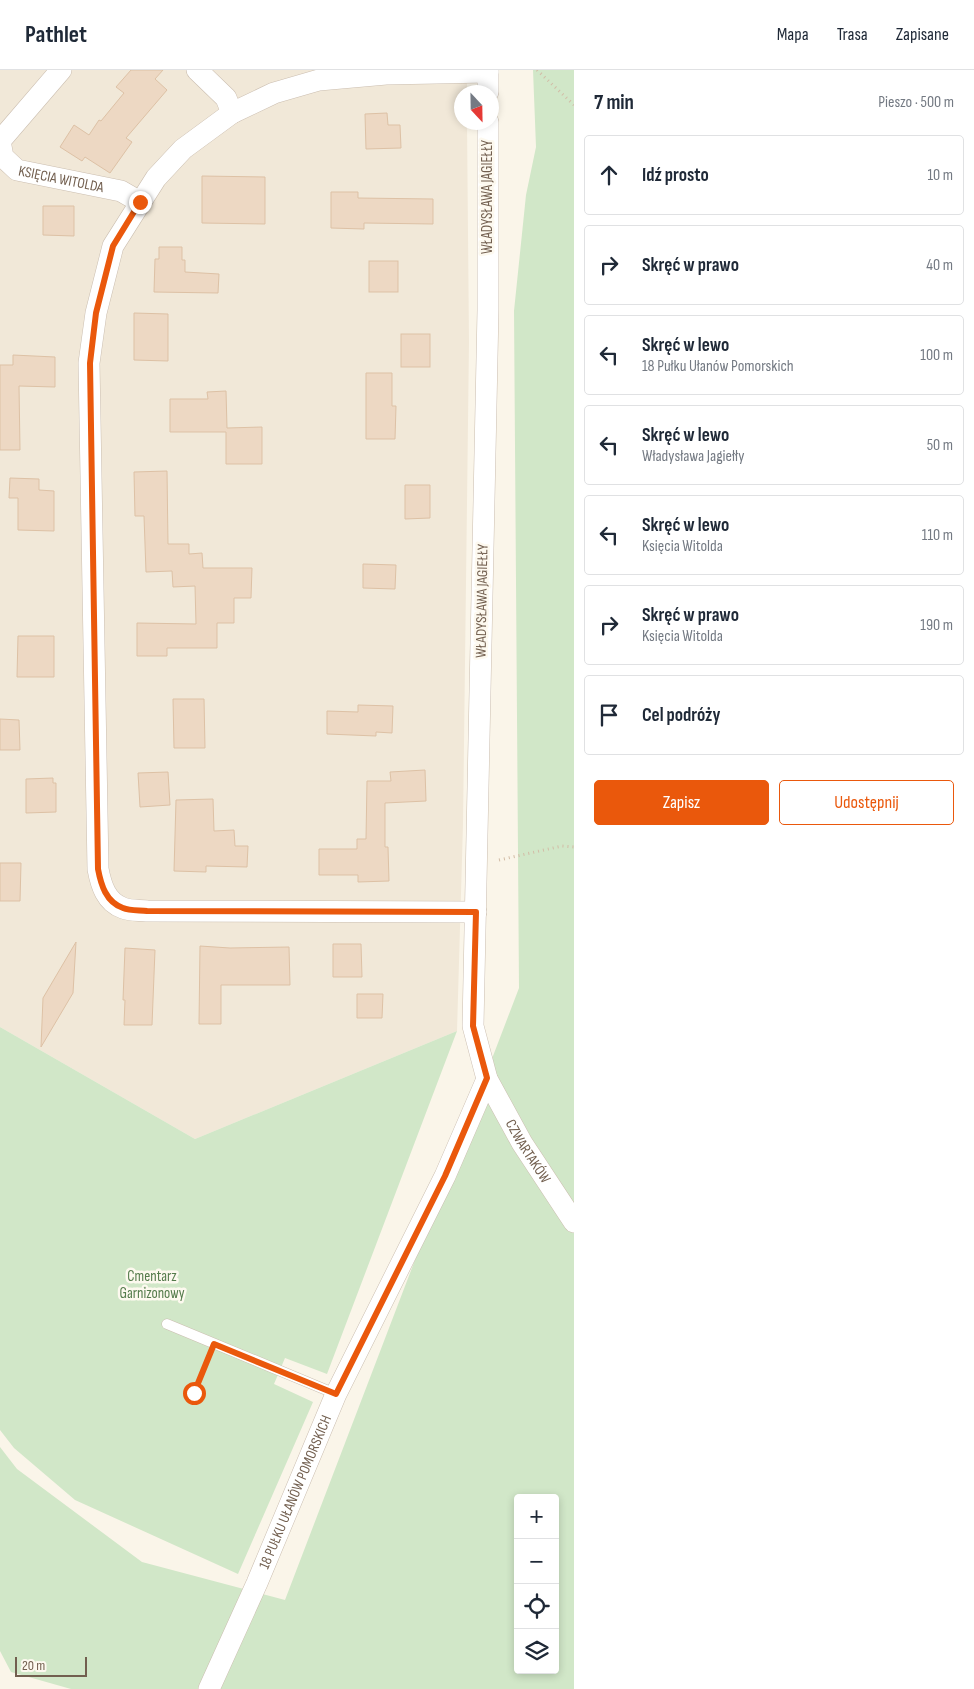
<!DOCTYPE html>
<html lang="pl">
<head>
<meta charset="utf-8">
<style>
	body { margin:0; font-family:"Sofia Sans Condensed",sans-serif; background:#f6f6f7; color:#1f2937 }
	.controls { position:absolute; right:15px; bottom:15px; display:grid; overflow:hidden; border-radius:5px; box-shadow:0 2px 8px #0003 }
	.controls button { width:45px; height:45px; display:grid; place-items:center; padding:0; border:0; border-bottom:1px solid #e0e1e3; background:#fff; color:#1f2937; font:25px sans-serif }
	.compass { position:absolute; left:454px; top:15px; width:45px; height:45px; border-radius:50%; background:#fff; box-shadow:0 2px 8px #0003; rotate:158deg }
	.scale { position:absolute; left:15px; bottom:12px; width:72px; box-sizing:border-box; padding-left:5px; border:2px solid #725f4f; border-top:0; font-size:14px; line-height:18px; white-space:nowrap; color:#725f4f; -webkit-text-stroke:4px #fdf9ef; paint-order:stroke }
	.stop { position:absolute; width:15px; height:15px; margin:-11px; border:4px solid #ea580c; border-radius:50%; background:#fff }
	.stop.end { background:#ea580c; border-color:#fff; box-shadow:0 1px 5px #0008 }
	.list { margin:0; padding:0; list-style:none }
	h2 { display:flex; justify-content:space-between; align-items:center; height:65px; margin:0; padding:0 20px; font-size:21px }
	h2 small { font-size:16px; font-weight:400; color:#747a83 }
	.list li { display:grid; grid-template-columns:32px 1fr auto; gap:15px; align-items:center; box-sizing:border-box; height:80px; margin:0 10px 10px; padding:0 10px; border:1px solid #e0e1e3; border-radius:5px }
	.list b { display:block; font-size:19px; white-space:nowrap }
	.list p { margin:0; font-size:16px; white-space:nowrap; color:#747a83 }
	.list em { font-size:16px; font-style:normal; color:#747a83 }
	.actions { display:flex; gap:10px; padding:15px 20px }
	.actions a { flex:1; padding:11px 0; border:1px solid #ea580c; border-radius:5px; text-align:center; font-size:18px; color:#ea580c }
	.actions .main { background:#ea580c; color:#fff }
	.icon { flex:none; width:28px; height:28px; fill:none; stroke:currentColor; stroke-width:2; stroke-linecap:round; stroke-linejoin:round }
	.map { position:relative; flex:none; width:574px; height:1619px; overflow:hidden }
	header { display:flex; align-items:center; gap:30px; box-sizing:border-box; height:70px; padding:0 25px; background:#fff; border-bottom:1px solid #e0e1e3 }
	header strong { font-size:24px }
	nav { display:flex; gap:28px; margin-inline-start:auto; font-size:18px }
	main { display:flex }
	aside { flex:1; background:#fff }
	.map>svg:first-child { display:block }
</style>
</head>
<body>
<header>
<strong>Pathlet</strong>
<nav><a>Mapa</a><a>Trasa</a><a>Zapisane</a></nav>
</header>
<main>
<div class="map">
<svg width="574" height="1619" viewBox="0 0 574 1619">
	<rect width="100%" height="100%" fill="#faf5e9"/>
	<polygon fill="#f1e8d8" points="0,0 467,0 467,22 462,22 462,52 467,53 469,272 463,754 457,961 195,1069 0,957"/>
	<g fill="#d1e7c8" fill-rule="evenodd">
		<path d="M 533,0 L 574,0 L 574,1619 L 71,1619 L 11,1602 L 0,1581 L 0,1377 L 17,1399 L 142,1492 L 285,1530 L 519,918 L 514,241 L 526,125 L 536,77 ZM 518,1428 L 555,1428 L 555,1600 L 518,1600 Z"/>
		<polygon points="0,957 195,1069 457,961 327,1304 285,1288 274,1314 313,1332 238,1504 75,1430 14,1378 0,1360"/>
	</g>
	<g fill="#edd8c3" stroke="#ddc1a5">
		<polygon points="131,0 163,0 155,9 167,20 126,68 132,72 110,103 85,87 82,91 60,77 74,55 89,65 99,50 101,51 124,23 116,17"/>
		<polygon points="387,43 388,55 400,55 401,78 366,79 365,44"/>
		<polygon points="202,106 265,107 265,154 202,153"/>
		<polygon points="331,122 358,122 358,128 433,129 433,154 364,153 364,159 331,158"/>
		<polygon points="43,136 74,136 74,166 43,165"/>
		<polygon points="159,177 182,177 182,190 185,190 185,202 219,204 218,223 154,222 155,189 159,189"/>
		<rect x="369" y="191" width="29" height="31"/>
		<polygon points="134,243 168,244 168,291 134,290"/>
		<rect x="401" y="264" width="29" height="33"/>
		<polygon points="13,285 55,287 55,317 19,316 20,380 0,380 0,295 13,295"/>
		<polygon points="366,303 392,303 392,336 396,336 395,369 366,369"/>
		<polygon points="226,321 227,358 262,357 262,394 226,394 226,362 170,362 170,329 208,329 207,322"/>
		<polygon points="167,401 168,474 189,474 189,484 202,483 203,498 252,498 251,528 234,528 234,553 217,553 217,578 167,578 167,586 137,586 137,553 196,554 195,516 173,517 172,501 146,502 144,446 135,446 134,402"/>
		<polygon points="10,408 39,409 39,420 54,421 54,461 18,460 18,428 9,428"/>
		<polygon points="405,415 430,415 430,448 405,449"/>
		<polygon points="363,494 396,495 395,519 363,518"/>
		<polygon points="18,566 54,566 54,607 17,607"/>
		<polygon points="173,629 204,629 205,678 174,678"/>
		<polygon points="358,635 393,636 392,663 376,662 376,666 327,664 327,641 358,642"/>
		<polygon points="0,649 19,650 20,680 0,680"/>
		<polygon points="425,700 426,731 385,733 385,777 388,777 389,811 358,812 358,805 319,805 319,779 357,779 357,769 366,769 367,711 391,711 390,702"/>
		<polygon points="168,702 170,735 140,737 138,703"/>
		<polygon points="53,708 53,713 56,713 56,742 26,743 26,709"/>
		<polygon points="213,729 214,761 234,760 235,776 248,776 247,797 206,796 206,802 174,801 176,730"/>
		<polygon points="0,793 21,793 20,831 0,831"/>
		<polygon points="76,872 73,923 41,977 43,928"/>
		<polygon points="333,874 361,874 362,907 333,907"/>
		<polygon points="200,876 230,878 289,877 290,915 221,915 221,954 199,954"/>
		<polygon points="125,878 155,880 152,955 124,955 125,930 123,930"/>
		<polygon points="357,924 383,924 382,948 357,948"/>
	</g>
	<g fill="none" stroke-linecap="round" stroke-linejoin="round">
		<g stroke="#cbbeb0" stroke-width="11">
			<polyline id="service" points="167,1254 336,1324"/>
		</g>
		<g stroke="#cbbeb0" stroke-width="22">
			<g id="minor">
				<path id="s1" d="M 61,0 L 0,71 L 3,87 L 17,100 L 121,121 L 140,132"/>
				<polyline points="197,0 226,28 232,43"/>
				<polyline points="488,22 488,0"/>
				<path id="s2" d="M 488,52 L 488,240 L 473,956 L 487,1009 L 522,1073 L 574,1152"/>
				<path d="M 476,842 L 147,841 C 140,840 130,841 123,838 C 106,832 101,815 98,799 L 89,293 L 96,243 L 113,176 L 156,108 L 183,79 L 232,43 L 274,23 L 319,10 L 386,4 L 488,2"/>
				<path id="s3" d="M 209,1619 L 257,1513 L 336,1324 L 445,1106 L 487,1009"/>
			</g>
		</g>
		<g stroke="#d2bca6" stroke-width="3" stroke-dasharray="1 4" stroke-linecap="butt">
			<polyline points="537,0 574,35"/>
			<polyline points="499,790 562,776 574,777"/>
			<polyline points="194,1323 208,1289"/>
		</g>
		<use href="#service" stroke="#fff" stroke-width="10"/>
		<use href="#minor" stroke="#fff" stroke-width="21"/>
	</g>
	<g fill="none" stroke-linecap="round" stroke-linejoin="round">
		<path stroke="#ea580c" stroke-width="6" d="M 140,132 L 113,176 L 96,243 L 90,293 L 98,799 C 101,815 106,832 123,838 C 130,841 140,840 147,841 L 476,842 L 473,956 L 487,1008 L 445,1106 L 336,1324 L 214,1274 L 194,1323"/>
	</g>
	<g text-anchor="middle" dominant-baseline="central" stroke-width="5" stroke-linejoin="round" paint-order="stroke">
		<g font-size="15" fill="#725f4f" stroke="#fdf9ef">
			<text stroke="none"><textPath href="#s1" startOffset="174">KSIĘCIA WITOLDA</textPath></text>
			<text transform="translate(487 127) rotate(-90)">WŁADYSŁAWA JAGIEŁŁY</text>
			<text transform="translate(482 531) rotate(-89)">WŁADYSŁAWA JAGIEŁŁY</text>
			<text stroke="none"><textPath href="#s2" startOffset="1042">CZWARTAKÓW</textPath></text>
			<text stroke="none"><textPath href="#s3" startOffset="215">18 PUŁKU UŁANÓW POMORSKICH</textPath></text>
		</g>
		<g font-size="15" fill="#547b4b" stroke="#fdf9ef">
			<text x="152" y="1206">Cmentarz<tspan x="152" dy="17">Garnizonowy</tspan></text>
		</g>
	</g>
</svg>
<div class="controls">
<button>+</button>
<button>−</button>
<button><svg class="icon" aria-label="locate" viewBox="0 0 24 24"><circle cx="12" cy="12" r="6"/><path d="M12 2v4M12 18v4M2 12h4M18 12h4"/></svg></button>
<button><svg class="icon" aria-label="layers" viewBox="0 0 24 24"><path d="M12 4l9 5-9 5-9-5zM3 14l9 5 9-5"/></svg></button>
</div>
<svg class="compass" viewBox="-18 -18 36 36"><path d="M0-13l5 13h-10z" fill="#e53935"/><path d="M0 13l5-13h-10z" fill="#747a83"/></svg>
<div class="scale">20 m</div>
<div class="stop" style="left:194px;top:1323px"></div>
<div class="stop end" style="left:140px;top:132px"></div>
</div>
<aside>
<h2>7 min<small>Pieszo · 500 m</small></h2>
<ul class="list">
<li><svg class="icon" aria-label="ahead" viewBox="0 0 24 24"><path d="M12 20V5M6 11l6-6 6 6"/></svg><div><b>Idź prosto</b></div><em>10 m</em></li>
<li><svg class="icon" aria-label="right" viewBox="0 0 24 24"><path d="M7 20v-9h11M14 6l5 5-5 5"/></svg><div><b>Skręć w prawo</b></div><em>40 m</em></li>
<li><svg class="icon" aria-label="left" viewBox="0 0 24 24"><path d="M17 20v-9H6M10 6l-5 5 5 5"/></svg><div><b>Skręć w lewo</b><p>18 Pułku Ułanów Pomorskich</p></div><em>100 m</em></li>
<li><svg class="icon" aria-label="left" viewBox="0 0 24 24"><path d="M17 20v-9H6M10 6l-5 5 5 5"/></svg><div><b>Skręć w lewo</b><p>Władysława Jagiełły</p></div><em>50 m</em></li>
<li><svg class="icon" aria-label="left" viewBox="0 0 24 24"><path d="M17 20v-9H6M10 6l-5 5 5 5"/></svg><div><b>Skręć w lewo</b><p>Księcia Witolda</p></div><em>110 m</em></li>
<li><svg class="icon" aria-label="right" viewBox="0 0 24 24"><path d="M7 20v-9h11M14 6l5 5-5 5"/></svg><div><b>Skręć w prawo</b><p>Księcia Witolda</p></div><em>190 m</em></li>
<li><svg class="icon" aria-label="arrive" viewBox="0 0 24 24"><path d="M6 21V4h12l-3 4 3 4H6"/></svg><div><b>Cel podróży</b></div></li>
</ul>
<div class="actions"><a class="main">Zapisz</a><a>Udostępnij</a></div>
</aside>
</main>
</body>
</html>
